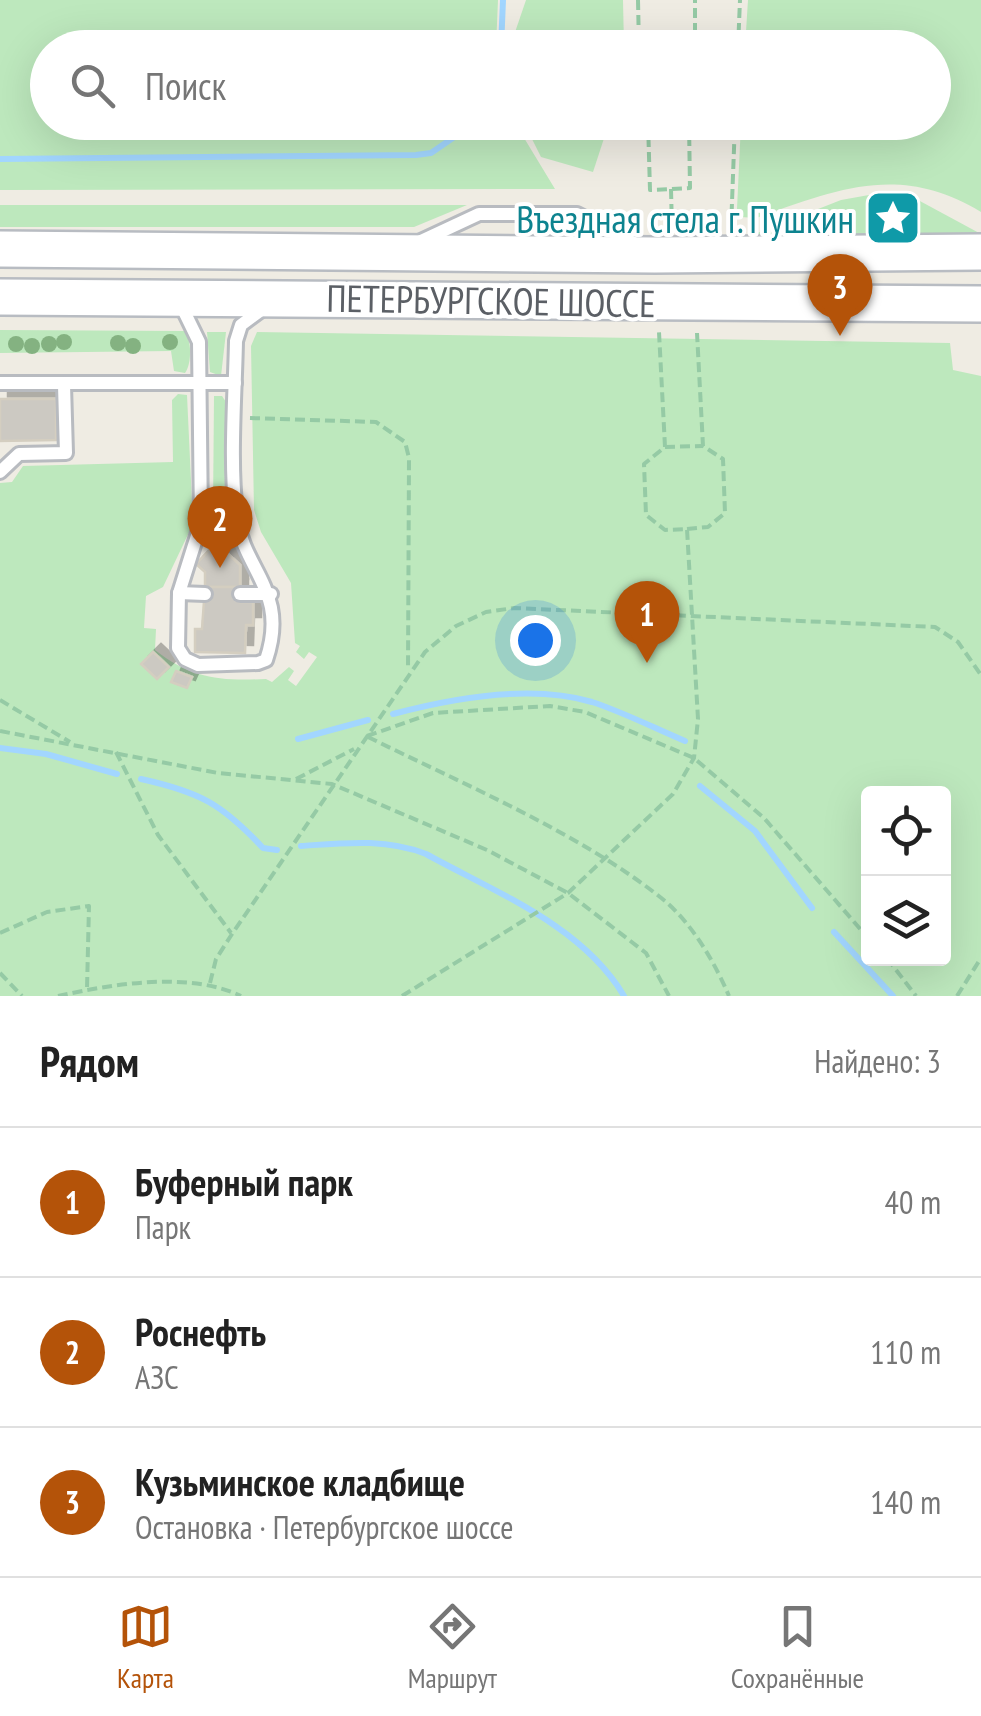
<!DOCTYPE html>
<html lang="ru">
<head>
<meta charset="utf-8">
<style>
	body { margin:0; font-family:"PT Sans Narrow",sans-serif; background:#f2f2f2; color:#222 }
	.controls { position:absolute; right:30px; bottom:30px; display:grid; overflow:hidden; border-radius:10px; box-shadow:0 10px 40px #0002 }
	.controls button { width:90px; height:90px; display:grid; place-items:center; padding:0; border:0; border-bottom:2px solid #e0e0e0; background:#fff; color:#222; font:50px sans-serif }
	.you { position:absolute; left:535px; top:640px; width:35px; height:35px; margin:-25px; border:8px solid #fff; border-radius:50%; background:#1a73e8; box-shadow:0 0 0 15px #1a73e833 }
	.badge { display:grid; place-items:center; width:65px; height:65px; border-radius:50%; background:#b45309; color:#fff; font-size:32px; font-weight:700 }
	.pin { position:absolute; translate:-50% -82px; filter:drop-shadow(0 2px 5px #0008) }
	.pin::after { content:''; position:absolute; top:52px; width:35px; height:30px; background:inherit; clip-path:polygon(0 0,100% 0,50% 100%) }
	.list { margin:0; padding:0; list-style:none }
	h2 { display:flex; justify-content:space-between; align-items:center; height:130px; margin:0; padding:0 40px; font-size:42px }
	h2 small { font-size:32px; font-weight:400; color:#767676 }
	.list li { display:grid; grid-template-columns:65px 1fr auto; gap:30px; align-items:center; box-sizing:border-box; height:150px; padding:0 40px; border-top:2px solid #e0e0e0 }
	.list b { display:block; font-size:38px; white-space:nowrap }
	.list p { margin:0; font-size:32px; white-space:nowrap; color:#767676 }
	.list em { font-size:32px; font-style:normal; color:#767676 }
	.icon { flex:none; width:55px; height:55px; fill:none; stroke:currentColor; stroke-width:2; stroke-linecap:round; stroke-linejoin:round }
	.map { position:relative; flex:none; width:981px; height:996px; overflow:hidden }
	.search { position:absolute; background:#fff; box-shadow:0 10px 40px #0002; left:30px; right:30px; top:30px; height:110px; display:flex; align-items:center; gap:25px; box-sizing:border-box; padding:0 35px; border-radius:55px; color:#767676; font-size:38px }
	.sheet { height:580px; background:#fff }
	nav { display:flex; justify-content:space-around; align-items:center; box-sizing:border-box; height:140px; border-top:2px solid #e0e0e0; background:#fff; font-size:28px; color:#767676 }
	nav a { display:grid; justify-items:center; gap:5px }
	nav .on { color:#b45309 }
	.map>svg:first-child { display:block }
</style>
</head>
<body>
<div class="map">
<svg width="981" height="996" viewBox="0 0 981 996">
	<defs>
		<filter id="shadow"><feDropShadow dx="8" dy="-8" stdDeviation="0" flood-color="#0004"/></filter>
	</defs>
	<rect width="100%" height="100%" fill="#efece3"/>
	<g fill="#bde8bd" fill-rule="evenodd">
		<polygon points="0,0 498,0 496,47 48,48 48,122 515,123 555,189 0,190"/>
		<polygon points="526,0 623,0 624,47 510,47"/>
		<path d="M 748,0 L 981,0 L 981,212 C 900,163 838,189 756,218 L 741,217 L 737,209 L 741,123 L 934,122 L 934,48 L 745,47 Z"/>
		<polygon points="524,123 609,123 593,172 541,157"/>
		<polygon points="869,195 918,200 981,234 752,235 841,200"/>
		<polygon points="0,205 467,205 414,227 0,227"/>
		<path d="M 0,330 L 184,331 C 192,339 192,364 185,373 L 174,371 L 171,351 L 0,353 Z"/>
		<polygon points="207,332 226,332 221,376 210,372"/>
		<path d="M 257,332 L 950,343 L 953,370 L 981,376 L 981,996 L 0,996 L 0,483 L 12,482 L 23,466 L 173,462 L 172,400 L 178,394 L 187,395 L 193,524 L 163,587 L 146,596 L 144,628 L 156,629 L 155,650 C 192,679 220,681 266,679 L 272,682 L 289,667 L 294,671 L 288,680 L 296,686 L 317,657 L 309,652 L 304,659 L 296,652 L 300,646 L 295,643 L 291,583 L 261,532 L 254,510 L 251,346 ZM 868,794 L 944,794 L 944,958 L 868,958 Z"/>
		<polygon points="214,396 222,396 226,402 228,510 223,517 213,510"/>
	</g>
	<g fill="none" stroke-linecap="round" stroke-linejoin="round">
		<g stroke="#a2d6ff" stroke-width="6">
			<polyline points="501,48 503,0"/>
			<polyline points="0,159 416,155 431,153 476,122"/>
			<path d="M 393,714 C 453,698 531,684 592,702 C 623,712 654,728 685,741"/>
			<polyline points="298,739 368,720"/>
			<polyline points="0,748 46,754 117,774"/>
			<path d="M 141,779 C 200,792 222,804 263,848 L 277,850"/>
			<polyline points="700,786 755,831 812,908"/>
			<path d="M 301,846 C 344,843 385,838 426,854 C 495,892 583,926 624,996"/>
			<polyline points="834,932 893,996"/>
		</g>
	</g>
	<g fill="#ccc9c2" stroke="#d4cec0" stroke-width="2.5" filter="url(#shadow)">
		<polygon points="0,399 56,399 56,440 0,441"/>
		<polygon points="216,543 240,565 240,587 205,587 205,572 196,564"/>
		<polygon points="205,587 240,587 240,602 253,602 253,625 246,625 245,653 195,652 195,629 202,629"/>
		<polygon points="153,652 169,667 157,679 141,664"/>
		<polygon points="176,671 192,677 187,688 171,682"/>
	</g>
	<g fill="none" stroke-linecap="round" stroke-linejoin="round">
		<g stroke="#b8bbc0" stroke-width="18">
			<g id="lane">
				<polyline points="419,242 479,214 577,214 636,244"/>
				<path d="M 180,303 L 199,342 L 201,523 L 179,593 L 178,648 L 185,659 L 198,665 L 258,663 L 266,660 C 289,593 245,571 237,520 C 229,468 235,395 236,341 L 241,325 L 264,308"/>
				<polyline points="0,383 235,383"/>
				<polyline points="0,472 19,454 66,453 64,385"/>
				<polyline points="179,593 205,594"/>
				<polyline points="240,594 271,594"/>
			</g>
		</g>
		<g stroke="#b8bcc2" stroke-width="40">
			<g id="secondary">
				<polyline points="0,249 655,255 981,252"/>
				<polyline points="0,297 981,304"/>
			</g>
		</g>
		<g stroke="#95caa5" stroke-width="4" stroke-dasharray="10 5" stroke-linecap="butt">
			<polyline points="638,0 639,48"/>
			<polyline points="695,48 695,0"/>
			<polyline points="738,48 740,0"/>
			<polyline points="648,122 650,190 690,188 689,122"/>
			<polyline points="671,189 672,229"/>
			<polyline points="731,229 735,122"/>
			<polyline points="250,418 376,422 405,442 409,458 408,670"/>
			<polyline points="665,447 703,446"/>
			<polyline points="687,529 708,527 725,513 723,459 703,446 697,333"/>
			<polyline points="0,700 70,742"/>
			<polyline points="0,731 218,773 332,784 487,850 568,893 646,953 669,996"/>
			<polyline points="367,736 433,713 550,706 585,712 694,758 764,818 868,938"/>
			<path d="M 368,737 C 463,784 584,835 665,901 C 693,925 715,963 729,996"/>
			<polyline points="116,752 158,835 231,933"/>
			<polyline points="296,779 354,749"/>
			<polyline points="0,933 47,912 89,906 87,989"/>
			<polyline points="887,958 916,996"/>
			<polyline points="0,973 22,996"/>
			<polyline points="210,983 216,959 232,934 425,652 456,626 486,612 514,608 935,627 958,642 981,675"/>
			<path d="M 58,996 C 113,984 189,971 241,996"/>
			<polyline points="402,996 568,893 673,794 694,758 698,719 687,529 665,530 646,515 644,464 665,447 659,332"/>
			<polyline points="957,996 981,958"/>
		</g>
		<use href="#lane" stroke="#fff" stroke-width="12"/>
		<use href="#secondary" stroke="#fff" stroke-width="35"/>
	</g>
	<g fill="#84b281">
		<circle cx="64" cy="342" r="8"/>
		<circle cx="170" cy="342" r="8"/>
		<circle cx="118" cy="343" r="8"/>
		<circle cx="16" cy="344" r="8"/>
		<circle cx="49" cy="344" r="8"/>
		<circle cx="32" cy="346" r="8"/>
		<circle cx="133" cy="346" r="8"/>
	</g>
	<defs>
		<g id="sight-square" transform="scale(2.875)"><rect x="-9" y="-9" width="18" height="18" rx="4" fill="#0f9aa8" stroke="#fff"/><path d="M0-6L1.8-2.2L6-1.7L2.9 1.2L3.7 5.4L0 3.3L-3.7 5.4L-2.9 1.2L-6-1.7L-1.8-2.2Z" fill="#fff"/></g>
	</defs>
	<g fill-rule="evenodd">
		<use href="#sight-square" x="893" y="218"/>
	</g>
	<g text-anchor="middle" dominant-baseline="central" stroke-width="8" stroke-linejoin="round" paint-order="stroke">
		<g font-size="38" fill="#0d838f" stroke="#fff" text-anchor="end">
			<text x="854" y="218">Въездная стела г. Пушкин</text>
		</g>
		<g font-size="38" fill="#5b5f65" stroke="#fff">
			<text transform="translate(491 300) rotate(1)">ПЕТЕРБУРГСКОЕ ШОССЕ</text>
		</g>
	</g>
</svg>
<div class="controls">
<button><svg class="icon" aria-label="locate" viewBox="0 0 24 24"><circle cx="12" cy="12" r="6"/><path d="M12 2v4M12 18v4M2 12h4M18 12h4"/></svg></button>
<button><svg class="icon" aria-label="layers" viewBox="0 0 24 24"><path d="M12 4l9 5-9 5-9-5zM3 14l9 5 9-5"/></svg></button>
</div>
<div class="you"></div>
<div class="pin badge" style="left:647px;top:663px">1</div>
<div class="pin badge" style="left:220px;top:568px">2</div>
<div class="pin badge" style="left:840px;top:336px">3</div>
<div class="search"><svg class="icon" aria-label="search" viewBox="0 0 24 24"><circle cx="10" cy="10" r="6"/><path d="M15 15l6 6"/></svg>Поиск</div>
</div>
<section class="sheet">
<h2>Рядом<small>Найдено: 3</small></h2>
<ul class="list">
<li><span class="badge">1</span><div><b>Буферный парк</b><p>Парк</p></div><em>40 m</em></li>
<li><span class="badge">2</span><div><b>Роснефть</b><p>АЗС</p></div><em>110 m</em></li>
<li><span class="badge">3</span><div><b>Кузьминское кладбище</b><p>Остановка · Петербургское шоссе</p></div><em>140 m</em></li>
</ul>
</section>
<nav>
<a class="on"><svg class="icon" aria-label="map" viewBox="0 0 24 24"><path d="M3 6l6-2 6 2 6-2v14l-6 2-6-2-6 2zM9 4v14M15 6v14"/></svg>Карта</a>
<a><svg class="icon" aria-label="directions" viewBox="0 0 24 24"><path d="M12 3l9 9-9 9-9-9zM9 14v-3h6M13 9l2 2-2 2"/></svg>Маршрут</a>
<a><svg class="icon" aria-label="saved" viewBox="0 0 24 24"><path d="M7 4h10v16l-5-4-5 4z"/></svg>Сохранённые</a>
</nav>
</body>
</html>
